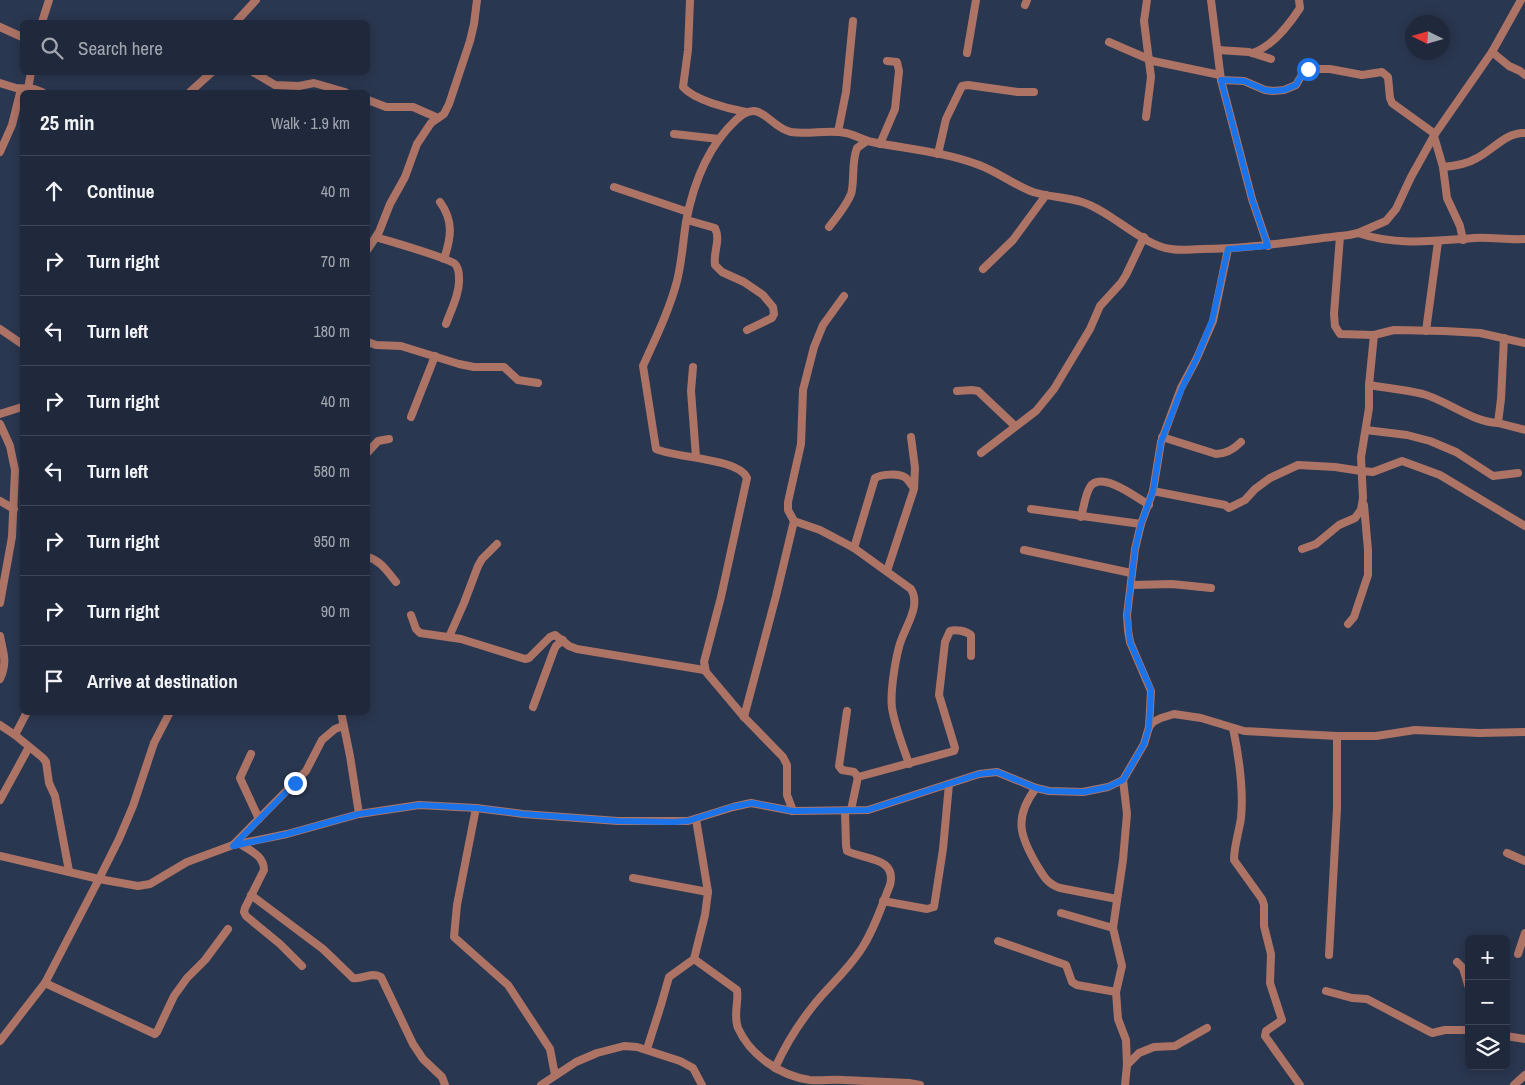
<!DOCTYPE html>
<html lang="en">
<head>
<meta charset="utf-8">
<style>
	body { margin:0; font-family:"Archivo Narrow",sans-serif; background:#283143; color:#f1f3f6 }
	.controls { position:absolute; right:15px; bottom:15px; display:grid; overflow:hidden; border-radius:8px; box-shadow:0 2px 12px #0003 }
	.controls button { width:45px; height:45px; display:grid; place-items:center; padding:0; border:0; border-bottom:1px solid #3d4556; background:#20293c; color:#f1f3f6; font:25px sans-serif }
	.compass { position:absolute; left:1405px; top:15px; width:45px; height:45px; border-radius:50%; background:#20293c; box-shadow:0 2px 12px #0003; rotate:275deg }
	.stop { position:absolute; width:15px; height:15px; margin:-11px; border:4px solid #1a73e8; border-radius:50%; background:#fff }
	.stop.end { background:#1a73e8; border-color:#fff; box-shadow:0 1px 5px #0008 }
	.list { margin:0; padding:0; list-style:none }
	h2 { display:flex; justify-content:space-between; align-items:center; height:65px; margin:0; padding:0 20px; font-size:21px }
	h2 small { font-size:16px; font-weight:400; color:#a2a6af }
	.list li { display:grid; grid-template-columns:32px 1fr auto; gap:15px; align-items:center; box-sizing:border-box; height:70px; padding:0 20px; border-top:1px solid #3d4556 }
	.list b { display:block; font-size:19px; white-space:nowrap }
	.list em { font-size:16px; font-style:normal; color:#a2a6af }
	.icon { flex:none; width:28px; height:28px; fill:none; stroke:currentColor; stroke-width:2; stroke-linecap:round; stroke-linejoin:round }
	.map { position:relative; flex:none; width:1525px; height:1085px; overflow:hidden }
	.search { position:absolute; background:#20293c; box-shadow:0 2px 12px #0003; left:20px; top:20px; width:350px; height:55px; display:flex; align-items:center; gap:12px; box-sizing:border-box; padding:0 18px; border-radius:8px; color:#a2a6af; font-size:19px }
	.panel { position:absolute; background:#20293c; box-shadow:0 2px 12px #0003; left:20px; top:90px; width:350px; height:625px; border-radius:8px }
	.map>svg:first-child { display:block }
</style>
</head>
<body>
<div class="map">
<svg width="1525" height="1085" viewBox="0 0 1525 1085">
	<rect width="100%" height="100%" fill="#2a3750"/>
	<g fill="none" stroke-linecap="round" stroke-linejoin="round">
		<g stroke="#ad7466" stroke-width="8">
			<path d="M 690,0 L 688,50 L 683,87 C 694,100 729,109 746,112"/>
			<polyline points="1211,0 1221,80 1252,199 1268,246"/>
			<polyline points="1025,5 1027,0"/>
			<polyline points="42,22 49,0"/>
			<polyline points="236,22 256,0"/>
			<polyline points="0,27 22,37"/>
			<polyline points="1109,42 1153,61 1220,75"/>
			<polyline points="1218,50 1249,52 1271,59"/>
			<polyline points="1492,52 1509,66 1520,71 1525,75"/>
			<polyline points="967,53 976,0"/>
			<path d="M 1253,53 C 1272,46 1289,25 1300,8 L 1299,0"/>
			<polyline points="253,72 275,85 299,86 314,83 345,92"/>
			<polyline points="1221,80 1244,81 1265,90 1273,91 1284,90 1296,85 1303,73 1312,69 1330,69 1362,75 1382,72 1388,77 1390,98 1392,103 1435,134"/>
			<polyline points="0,83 16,88 34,89 42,92"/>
			<polyline points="28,89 31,72"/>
			<polyline points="190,92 212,72"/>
			<polyline points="368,100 386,107 413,107 438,118"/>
			<polyline points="1146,117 1151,77 1144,21 1147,0"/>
			<polyline points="838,132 846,92 853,21"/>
			<polyline points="674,134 719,139"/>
			<polyline points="1434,136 1443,167 1447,198 1460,226 1463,240"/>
			<polyline points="880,144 895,109 899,71 897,62 887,61"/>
			<polyline points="0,152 12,125 21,89"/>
			<polyline points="938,154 946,119 962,86 968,85 1018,92 1034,92"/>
			<path d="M 1443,167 C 1455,166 1467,164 1477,158 C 1493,150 1506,132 1525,133"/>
			<polyline points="614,187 688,212"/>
			<path d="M 440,202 C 454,221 451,238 444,259"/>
			<path d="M 687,220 L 715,228 C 721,240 713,252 715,265 L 722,272 L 744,282 L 763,295 L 773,307 L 774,314 L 772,318 L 747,330"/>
			<path d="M 829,227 C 837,217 846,206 851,194 C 855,181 851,163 857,148 L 867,141"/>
			<path d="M 1358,233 C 1396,246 1434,241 1474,238 C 1491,237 1508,240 1525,239"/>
			<polyline points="1340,236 1334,314 1335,326 1340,334 1374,335 1394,330 1444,331 1480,333 1525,343"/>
			<path d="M 376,237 C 388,241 449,258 455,264 C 458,267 459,274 459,278 C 460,293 451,310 446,324"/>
			<polyline points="368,249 379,232 390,204 405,177 417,144 431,123 444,114 449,104 470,41 474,24 477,0"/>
			<polyline points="983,269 1013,240 1046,195"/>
			<polyline points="0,329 22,344"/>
			<polyline points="1426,331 1438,242"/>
			<polyline points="1504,338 1501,399 1498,423 1525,430"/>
			<polyline points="368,342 376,345 401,346 459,364 474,367 504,367 518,380 538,383"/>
			<polyline points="693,367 691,391 696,457"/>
			<path d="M 1369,385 C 1387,388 1406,390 1423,394 C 1448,401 1472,422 1498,423"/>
			<polyline points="957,391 972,390 978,391 1015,426"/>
			<polyline points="0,414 22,407"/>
			<polyline points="411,417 435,356"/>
			<polyline points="0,424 10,446 15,470 12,537 0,603"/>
			<polyline points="1366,430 1407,435 1430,441 1456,452 1493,476 1518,473"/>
			<path d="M 1162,437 L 1216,454 C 1226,454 1234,449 1241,442"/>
			<polyline points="368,452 378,441 389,439"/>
			<polyline points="981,453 1036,411 1054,389 1090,329 1100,306 1121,283 1126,275 1144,237"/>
			<polyline points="1153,491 1225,505 1229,508 1245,500 1255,489 1270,478 1298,465 1335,467 1361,471 1373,472 1402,461 1440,475 1525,526"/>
			<polyline points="0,501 14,509"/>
			<polyline points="1031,509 1141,524"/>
			<path d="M 1081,517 C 1084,507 1085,495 1090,487 C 1101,470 1137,498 1149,505"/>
			<path d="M 794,521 L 820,530 L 854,548 L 911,589 C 922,607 903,629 899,647 C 895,662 890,693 892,708 C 895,727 903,746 909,764"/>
			<path d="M 854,548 L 875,478 C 882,474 899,473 906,478 C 909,481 911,485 914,488"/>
			<polyline points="1302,549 1316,544 1339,525 1355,518 1361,510 1363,498 1361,457 1369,408 1369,385 1374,335"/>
			<polyline points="1024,550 1131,573"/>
			<path d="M 368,557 C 381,561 387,571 396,582"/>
			<polyline points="887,571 914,489 915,468 911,437"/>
			<polyline points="1131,585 1172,584 1211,588"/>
			<polyline points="411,615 416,629 420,633 461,639 525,659 529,658 550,637 555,635 569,646 577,649 704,670"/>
			<polyline points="1348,624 1354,617 1368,575 1368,550 1364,505"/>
			<path d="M 0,636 C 3,653 8,661 0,679"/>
			<polyline points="449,637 464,603 478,566 482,559 497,544"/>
			<polyline points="533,707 554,650 556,646 563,640"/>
			<polyline points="847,711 839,766 842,770 854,772 858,777"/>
			<polyline points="341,712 350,756 359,814"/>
			<polyline points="744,717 776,596 794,521 788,510 788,502 801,444 803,390 814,347 823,325 844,296"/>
			<polyline points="0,725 15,735 43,758 46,762 49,783 55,796 69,871"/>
			<polyline points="1149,727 1151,691 1130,642 1128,630 1127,615 1135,549 1141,524 1153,491 1161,442 1181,388 1196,360 1213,321 1228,249"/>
			<path d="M 1233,728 C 1239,757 1244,788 1241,818 C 1239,832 1234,846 1234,860 L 1262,899 L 1264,905 L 1264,926 L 1271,954 L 1270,983 L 1282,1020 L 1266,1031 L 1265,1036 L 1300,1085"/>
			<polyline points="15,735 27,712"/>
			<polyline points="251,754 240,778 259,819"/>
			<polyline points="1123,780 1127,814 1123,860 1113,928 1122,966 1116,992 1118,1019 1126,1040 1127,1065 1125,1085"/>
			<path d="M 1036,788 C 1013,818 1020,837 1038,867 C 1044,877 1048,884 1060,888 L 1117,899"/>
			<polyline points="0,800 29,747"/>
			<polyline points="476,808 457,905 454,937 508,985 550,1049 555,1075"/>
			<path d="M 851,810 L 858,777 L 954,751 L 955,748 L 939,695 L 945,642 L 950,631 C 956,629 966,631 971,635 L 971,656"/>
			<path d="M 793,811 L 787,795 L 787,765 L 783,757 L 744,717 L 706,672 L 704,662 L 721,597 L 747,478 C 739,458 674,458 656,449 L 643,366 C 656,337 669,311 677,281 C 682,261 683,241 686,222 C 693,185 708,146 736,120 C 761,96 768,127 791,132 C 809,135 828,129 846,133 C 855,135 863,140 872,142 C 907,149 945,152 979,165 C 998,172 1014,185 1033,192 C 1049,197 1066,197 1082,202 C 1111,211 1143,246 1171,249 C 1181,251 1193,249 1203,249 C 1252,249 1300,240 1349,235 L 1358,233 L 1386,221 L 1396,209 L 1411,177 L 1435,134 L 1492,52 L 1521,0"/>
			<path d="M 240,844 C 251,851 264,856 264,870 L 245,908 L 244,912 L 246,916 L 280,944 L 302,966"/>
			<polyline points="233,845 306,771 322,740 335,729 343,726"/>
			<polyline points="1507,853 1525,861"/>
			<polyline points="0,856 99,879 138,886 150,884 187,862 233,845 287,834 359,814 419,805 476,808 523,814 618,821 688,821 733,807 751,803 793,811 868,810 979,774 997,772 1036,788 1049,791 1083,792 1108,787 1123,780 1144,744 1149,727 1153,722 1161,718 1174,714 1201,718 1244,731 1337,736 1376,736 1415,730 1479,733 1525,732"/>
			<polyline points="633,878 708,892"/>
			<path d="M 251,895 L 323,949 L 353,978 C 362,980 372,971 381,977 L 413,1044 L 423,1059 L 442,1077 L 445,1085"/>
			<polyline points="883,901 927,909 934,907 943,849 949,784"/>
			<polyline points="1061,913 1113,928"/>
			<polyline points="998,941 1066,965 1072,982 1077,985 1116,992"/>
			<polyline points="1518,954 1525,933"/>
			<polyline points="1329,955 1337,808 1337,736"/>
			<path d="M 694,959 L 737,990 C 739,1002 733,1015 738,1028 C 750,1055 780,1076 810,1080 C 821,1081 833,1079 844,1080 C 866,1081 888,1082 909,1083 L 920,1085"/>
			<polyline points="1457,962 1463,968 1469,988"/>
			<polyline points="45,983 155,1034 157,1032 174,996 187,978 205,960 228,929"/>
			<polyline points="1326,991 1352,998 1367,999 1432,1033 1445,1030 1469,1030"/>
			<polyline points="1506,1036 1525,1039"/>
			<polyline points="0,1041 45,983 99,879 119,839 133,806 154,743 170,712"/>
			<polyline points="647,1049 661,1005 669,977 694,959 705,915 708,892 696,819"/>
			<polyline points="1127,1065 1139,1053 1154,1047 1175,1046 1207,1028"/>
			<path d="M 775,1068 C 785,1046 797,1026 813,1006 C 828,987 846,972 860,951 C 873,933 882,905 890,885 C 897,857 865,860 847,851 L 846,845 L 845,811"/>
			<polyline points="541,1085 576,1062 597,1053 624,1046 637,1047 680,1061 693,1068 702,1085"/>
			<polyline points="1514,1085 1525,1075"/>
		</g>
	</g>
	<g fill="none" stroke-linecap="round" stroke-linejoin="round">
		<polyline stroke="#1a73e8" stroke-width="6" points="295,783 233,846 287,834 359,814 420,805 476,808 523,814 618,821 673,822 688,821 732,807 752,803 793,811 868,810 979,774 997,772 1036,788 1049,791 1084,792 1108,787 1123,780 1144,744 1149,727 1151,690 1130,642 1127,615 1135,549 1141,524 1153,491 1161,442 1182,388 1196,360 1212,321 1228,249 1268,246 1252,199 1221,80 1244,81 1265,90 1273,91 1284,90 1296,85 1303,72 1308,69"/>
	</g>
</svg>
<div class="controls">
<button>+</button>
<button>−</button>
<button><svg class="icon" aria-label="layers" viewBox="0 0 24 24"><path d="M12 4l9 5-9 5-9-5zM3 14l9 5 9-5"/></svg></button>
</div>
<svg class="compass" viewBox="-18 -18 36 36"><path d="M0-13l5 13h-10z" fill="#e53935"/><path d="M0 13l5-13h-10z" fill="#a2a6af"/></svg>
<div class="stop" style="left:1308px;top:69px"></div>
<div class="stop end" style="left:295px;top:783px"></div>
<div class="search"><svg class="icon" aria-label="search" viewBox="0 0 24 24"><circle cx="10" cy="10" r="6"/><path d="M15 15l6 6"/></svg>Search here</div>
<section class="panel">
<h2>25 min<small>Walk · 1.9 km</small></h2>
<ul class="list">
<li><svg class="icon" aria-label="ahead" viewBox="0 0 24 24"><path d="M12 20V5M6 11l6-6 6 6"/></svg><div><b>Continue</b></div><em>40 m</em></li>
<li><svg class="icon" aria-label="right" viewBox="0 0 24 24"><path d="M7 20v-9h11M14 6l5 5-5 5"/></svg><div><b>Turn right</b></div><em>70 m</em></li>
<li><svg class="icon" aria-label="left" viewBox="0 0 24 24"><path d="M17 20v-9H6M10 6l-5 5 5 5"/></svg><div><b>Turn left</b></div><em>180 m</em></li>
<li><svg class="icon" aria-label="right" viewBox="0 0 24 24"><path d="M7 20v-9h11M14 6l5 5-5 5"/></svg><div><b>Turn right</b></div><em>40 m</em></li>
<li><svg class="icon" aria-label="left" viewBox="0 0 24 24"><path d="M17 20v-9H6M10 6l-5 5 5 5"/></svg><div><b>Turn left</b></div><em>580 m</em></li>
<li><svg class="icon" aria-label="right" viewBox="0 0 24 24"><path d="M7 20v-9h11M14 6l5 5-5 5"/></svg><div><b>Turn right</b></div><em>950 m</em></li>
<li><svg class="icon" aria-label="right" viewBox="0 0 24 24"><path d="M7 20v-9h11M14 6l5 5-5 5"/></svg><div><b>Turn right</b></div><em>90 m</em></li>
<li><svg class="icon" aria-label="arrive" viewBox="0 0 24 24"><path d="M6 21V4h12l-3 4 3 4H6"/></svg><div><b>Arrive at destination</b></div></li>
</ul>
</section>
</div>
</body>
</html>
